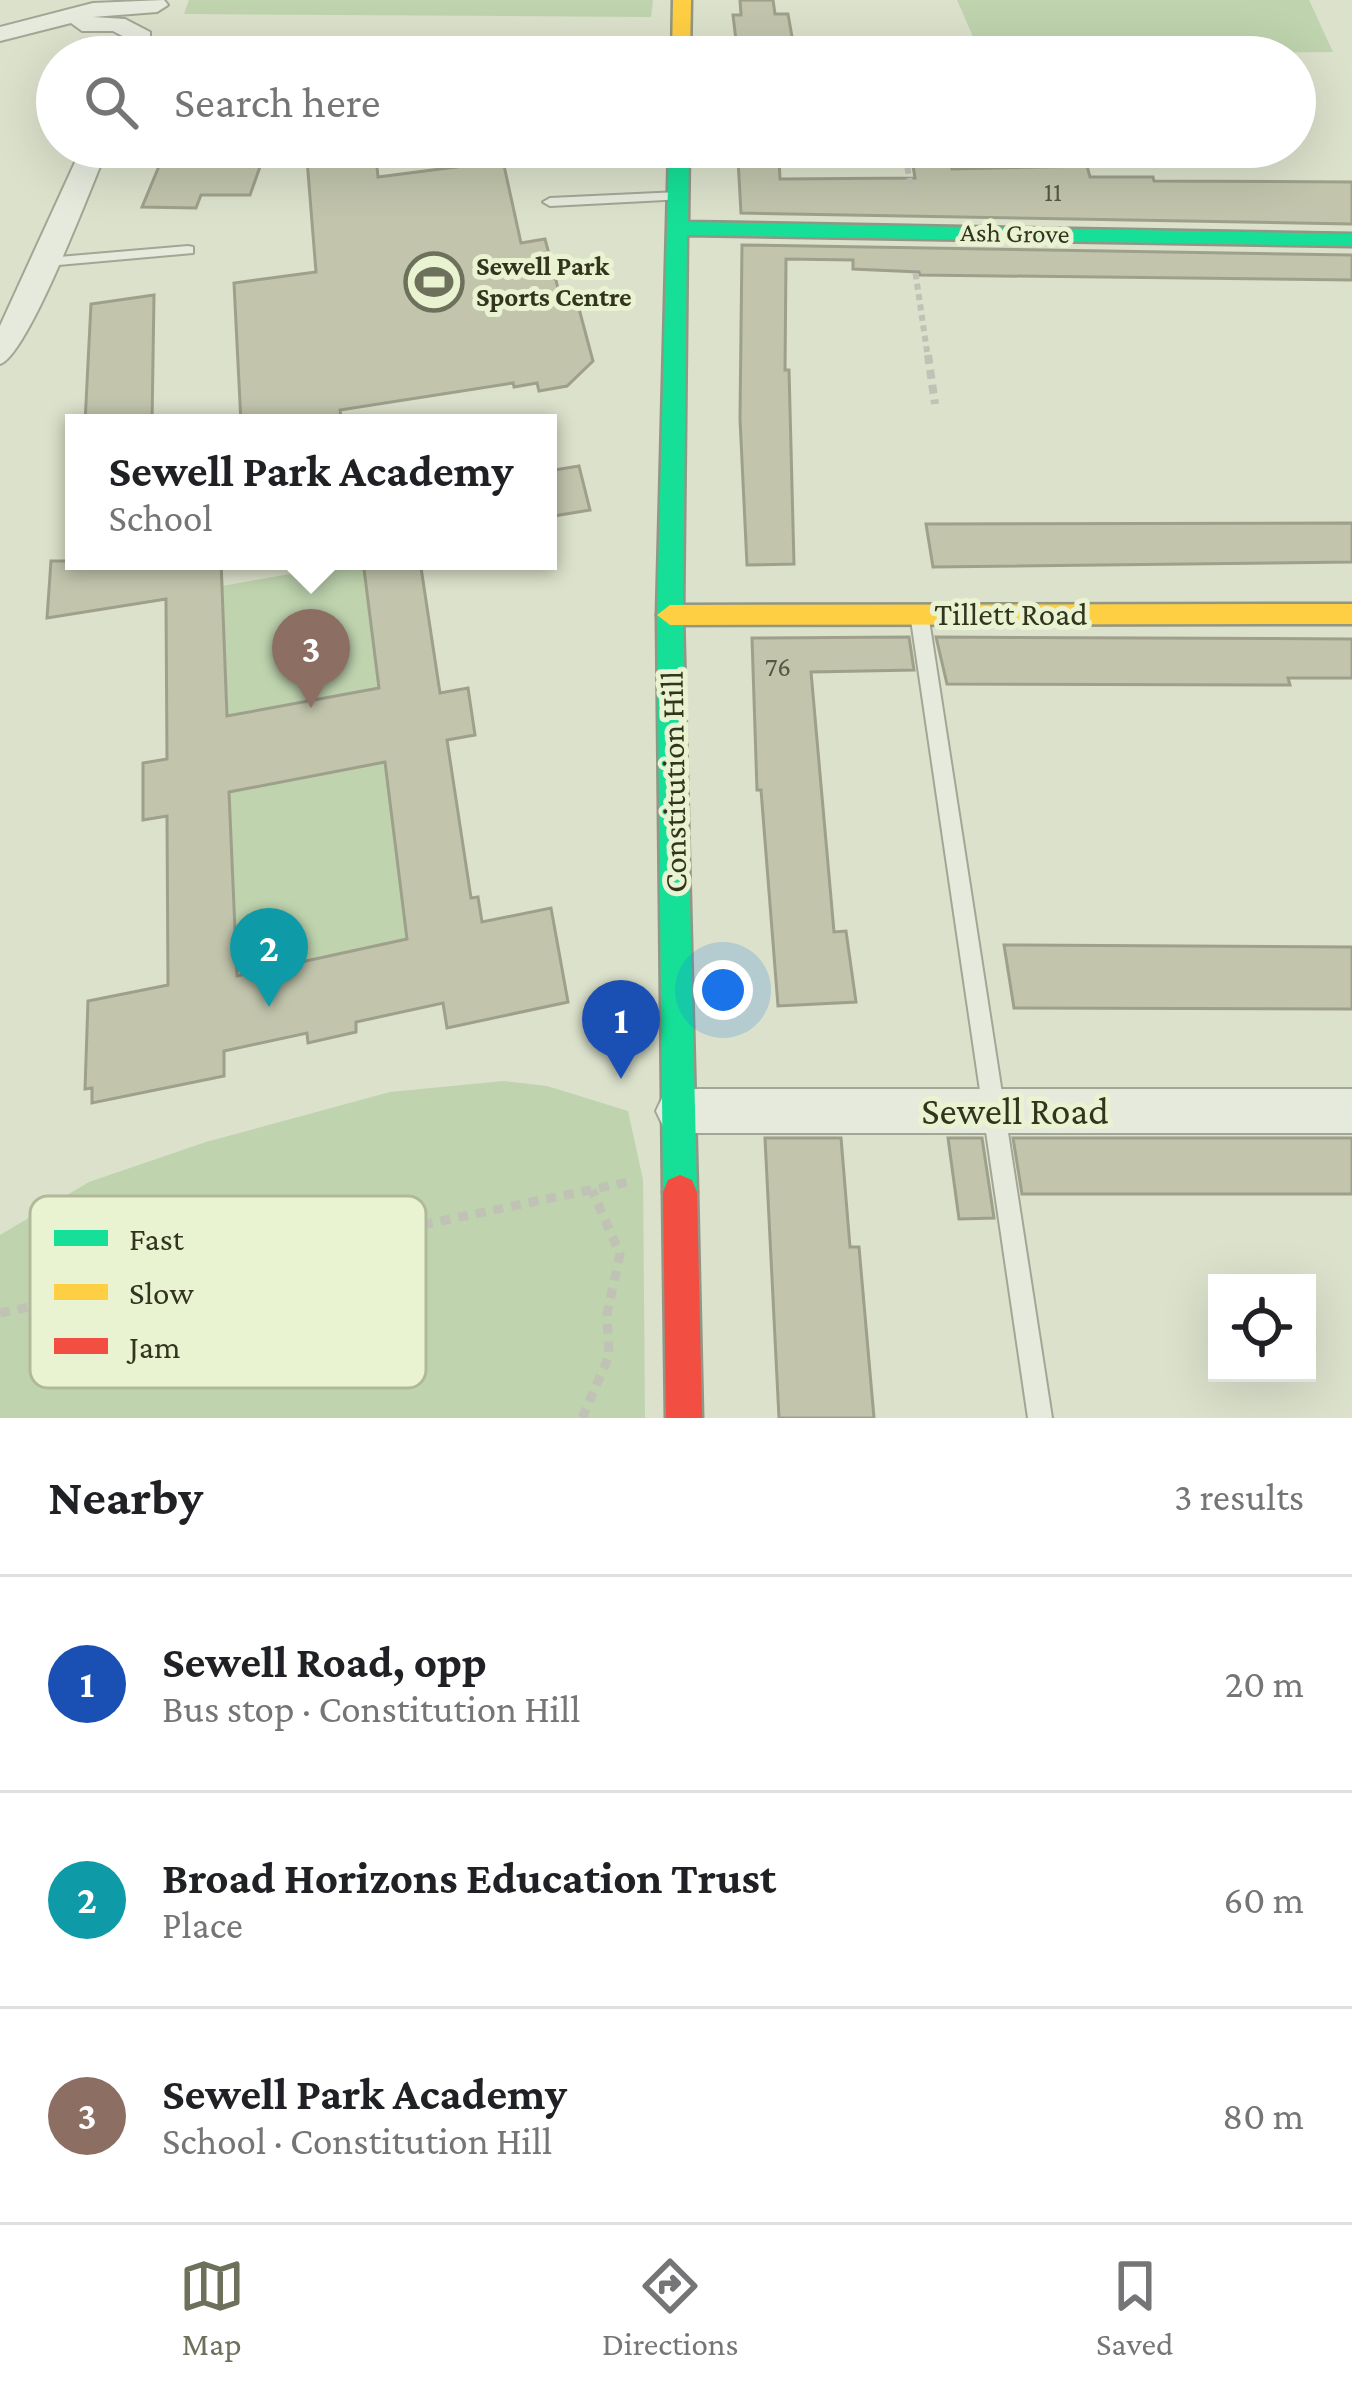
<!DOCTYPE html>
<html lang="en">
<head>
<meta charset="utf-8">
<style>
	body { margin:0; font-family:"Crimson Pro",serif; background:#f6f6f6; color:#202124 }
	.controls { position:absolute; right:36px; bottom:36px; display:grid; overflow:hidden; border-radius:0px; box-shadow:0 12px 48px #0002 }
	.controls button { width:108px; height:108px; display:grid; place-items:center; padding:0; border:0; border-bottom:3px solid #e0e0e0; background:#fff; color:#202124; font:60px sans-serif }
	.you { position:absolute; left:723px; top:990px; width:42px; height:42px; margin:-30px; border:9px solid #fff; border-radius:50%; background:#1a73e8; box-shadow:0 0 0 18px #1a73e833 }
	.badge { display:grid; place-items:center; width:78px; height:78px; border-radius:50%; background:#6d715b; color:#fff; font-size:39px; font-weight:700 }
	.pin { position:absolute; translate:-50% -99px; filter:drop-shadow(0 3px 6px #0008) }
	.pin::after { content:''; position:absolute; top:63px; width:42px; height:36px; background:inherit; clip-path:polygon(0 0,100% 0,50% 100%) }
	.popup { position:absolute; left:65px; top:414px; width:492px; height:156px; box-sizing:border-box; display:grid; place-content:center; border-radius:0px; background:#fff; filter:drop-shadow(0 3px 9px #0005); font-size:39px; white-space:nowrap; color:#757577 }
	.popup b { font-size:45px; color:#202124 }
	.popup::after { content:''; position:absolute; left:50%; top:100%; margin-left:-24px; border:24px solid transparent; border-top-color:#fff }
	.list { margin:0; padding:0; list-style:none }
	h2 { display:flex; justify-content:space-between; align-items:center; height:156px; margin:0; padding:0 48px; font-size:51px }
	h2 small { font-size:39px; font-weight:400; color:#757577 }
	.list li { display:grid; grid-template-columns:78px 1fr auto; gap:36px; align-items:center; box-sizing:border-box; height:216px; padding:0 48px; border-top:3px solid #e0e0e0 }
	.list b { display:block; font-size:45px; white-space:nowrap }
	.list p { margin:0; font-size:39px; white-space:nowrap; color:#757577 }
	.list em { font-size:39px; font-style:normal; color:#757577 }
	.icon { flex:none; width:66px; height:66px; fill:none; stroke:currentColor; stroke-width:2; stroke-linecap:round; stroke-linejoin:round }
	.map { position:relative; flex:none; width:1352px; height:1418px; overflow:hidden }
	.search { position:absolute; background:#fff; box-shadow:0 12px 48px #0002; left:36px; right:36px; top:36px; height:132px; display:flex; align-items:center; gap:30px; box-sizing:border-box; padding:0 42px; border-radius:66px; color:#757577; font-size:45px }
	.sheet { height:804px; background:#fff }
	nav { display:flex; justify-content:space-around; align-items:center; box-sizing:border-box; height:168px; border-top:3px solid #e0e0e0; background:#fff; font-size:33px; color:#757577 }
	nav a { display:grid; justify-items:center; gap:6px }
	nav .on { color:#6d715b }
	.map>svg:first-child { display:block }
</style>
</head>
<body>
<div class="map">
<svg width="1352" height="1418" viewBox="0 0 1352 1418">
	<rect width="100%" height="100%" fill="#dbe1cb"/>
	<g fill="#bed3ae">
		<polygon points="189,0 653,0 651,17 184,14"/>
		<polygon points="957,0 1309,0 1333,52 981,55"/>
		<polygon points="363,561 379,688 227,716 222,586"/>
		<polygon points="385,762 407,939 237,976 229,792"/>
		<polygon points="504,1081 547,1086 628,1111 643,1180 645,1418 0,1418 0,1235 89,1182 206,1142 390,1092"/>
	</g>
	<g fill="#c2c5ac" stroke="#9ea08b" stroke-width="3" fill-rule="evenodd">
		<polygon points="740,0 773,0 775,14 788,14 794,48 737,49 733,15 741,15"/>
		<polygon points="167,147 267,147 250,195 201,195 196,208 142,207"/>
		<polygon points="306,147 375,147 378,177 503,161 521,243 545,239 563,307 578,305 593,361 567,386 539,391 537,383 514,387 513,383 340,410 342,423 241,423 234,283 316,272"/>
		<polygon points="910,147 947,147 952,169 1087,166 1090,177 1153,177 1154,181 1352,182 1352,224 741,213 738,159 779,159 780,179 915,178"/>
		<polygon points="742,245 1352,255 1352,280 920,275 919,272 853,269 853,260 786,259 785,370 789,370 794,564 747,565 740,419"/>
		<polygon points="154,295 152,423 85,423 91,304"/>
		<polygon points="579,466 590,510 548,517 548,471"/>
		<polygon points="1352,523 1352,562 933,567 926,524"/>
		<path d="M 51,561 L 221,561 L 227,716 L 379,688 L 363,561 L 420,561 L 440,693 L 468,688 L 475,735 L 447,740 L 471,898 L 478,897 L 482,922 L 551,908 L 568,1002 L 447,1028 L 443,1003 L 356,1022 L 356,1032 L 308,1043 L 307,1033 L 224,1051 L 224,1076 L 92,1103 L 92,1088 L 85,1089 L 88,1001 L 168,985 L 167,816 L 143,820 L 143,763 L 167,759 L 166,599 L 47,618 ZM 385,762 L 407,939 L 237,976 L 229,792 Z"/>
		<polygon points="909,637 914,670 811,672 834,932 846,931 856,1002 778,1006 761,790 757,790 752,638"/>
		<polygon points="936,637 1352,639 1352,678 1288,678 1290,685 947,684"/>
		<polygon points="1004,945 1352,947 1352,1009 1014,1008"/>
		<polygon points="765,1138 841,1138 850,1247 859,1247 874,1418 779,1418"/>
		<polygon points="948,1138 982,1138 994,1218 959,1219"/>
		<polygon points="1013,1138 1352,1138 1352,1194 1022,1194"/>
	</g>
	<g fill="none" stroke-linecap="round" stroke-linejoin="round">
		<g stroke="#a2a695" stroke-width="4">
			<g id="lane">
				<polygon points="679,192 686,196 684,199 550,206 543,202 550,198"/>
				<polygon points="188,246 193,247 193,253 47,266 40,262 47,258"/>
				<polygon points="919,606 928,613 1052,1418 1028,1418 910,613"/>
			</g>
		</g>
		<g stroke="#a2a695" stroke-width="4">
			<g id="street">
				<polygon points="164,0 168,5 157,12 93,17 125,19 150,32 150,42 134,42 113,31 82,31 71,23 0,41 0,27 93,3"/>
				<path d="M 82,147 L 108,147 C 93,182 28,356 0,364 L 0,326 Z"/>
				<polygon points="678,1089 1352,1089 1352,1133 678,1133 663,1126 656,1111 663,1096"/>
			</g>
		</g>
		<g stroke="#929685" stroke-width="5">
			<polygon id="fast" points="669,147 689,147 688,222 1352,234 1352,246 687,235 683,615 697,1192 692,1204 680,1209 668,1204 663,1192 657,615"/>
		</g>
		<g stroke="#929685" stroke-width="5">
			<g id="slow">
				<polygon points="673,0 691,0 690,57 672,57"/>
				<polygon points="1352,604 1352,624 670,625 657,615 670,605"/>
			</g>
		</g>
		<g stroke="#929685" stroke-width="5">
			<polygon id="jam" points="680,1175 692,1180 697,1192 702,1418 666,1418 663,1192 668,1180"/>
		</g>
		<g stroke="#bfc2b4" stroke-width="6" stroke-dasharray="6 4.5" stroke-linecap="butt">
			<polyline points="904,147 913,201"/>
			<polyline points="914,263 928,358"/>
		</g>
		<polyline stroke="#bfc2b4" stroke-width="8" stroke-dasharray="9 6" stroke-linecap="butt" points="928,355 935,404"/>
		<g stroke="#bfc2b4" stroke-width="9" stroke-dasharray="10 8" stroke-linecap="butt">
			<polyline points="0,1313 633,1181"/>
			<polyline points="582,1418 609,1356 607,1314 620,1254 592,1190"/>
		</g>
		<use href="#lane" fill="#e6eadd" fill-rule="evenodd"/>
		<use href="#street" fill="#e6eadd" fill-rule="evenodd"/>
		<use href="#fast" fill="#16e098" fill-rule="evenodd"/>
		<use href="#slow" fill="#ffcf43" fill-rule="evenodd"/>
		<use href="#jam" fill="#f24e42" fill-rule="evenodd"/>
	</g>
	<defs>
		<g id="stadium-ring" transform="scale(3)"><circle r="9.5" fill="#e9f2d1" stroke="#6d715b" stroke-width="1.5"/><path d="M0-5a6.5 5 0 1 0 0 10a6.5 5 0 1 0 0-10ZM-3.5-1.8h7v3.6h-7Z" fill="#6d715b"/></g>
	</defs>
	<g fill-rule="evenodd">
		<use href="#stadium-ring" x="434" y="282"/>
	</g>
	<g text-anchor="middle" dominant-baseline="central" stroke-width="10" stroke-linejoin="round" paint-order="stroke">
		<g font-size="27" fill="#565842">
			<text x="1053" y="192">11</text>
			<text x="778" y="667">76</text>
		</g>
		<g font-size="27" fill="#32341e" stroke="#e9f2d1">
			<text transform="translate(1015 233) rotate(1)">Ash Grove</text>
		</g>
		<g font-size="27" font-weight="bold" fill="#32341e" stroke="#e9f2d1" text-anchor="start">
			<text x="476" y="266">Sewell Park<tspan x="476" dy="31">Sports Centre</tspan></text>
		</g>
		<g font-size="33" fill="#32341e" stroke="#e9f2d1">
			<text x="1011" y="613">Tillett Road</text>
			<text transform="translate(673 782) rotate(-91)">Constitution Hill</text>
		</g>
		<g font-size="39" fill="#32341e" stroke="#e9f2d1">
			<text x="1015" y="1110">Sewell Road</text>
		</g>
	</g>
	<rect x="30" y="1196" width="396" height="192" rx="18" fill="#e9f2d1" stroke="#b2b99b" stroke-width="3"/>
	<rect x="54" y="1230" width="54" height="16" fill="#16e098"/>
	<rect x="54" y="1284" width="54" height="16" fill="#ffcf43"/>
	<rect x="54" y="1338" width="54" height="16" fill="#f24e42"/>
	<g font-size="33" fill="#32341e">
		<text x="129" y="1250">Fast</text>
		<text x="129" y="1304">Slow</text>
		<text x="129" y="1358">Jam</text>
	</g>
</svg>
<div class="controls">
<button><svg class="icon" aria-label="locate" viewBox="0 0 24 24"><circle cx="12" cy="12" r="6"/><path d="M12 2v4M12 18v4M2 12h4M18 12h4"/></svg></button>
</div>
<div class="you"></div>
<div class="pin badge" style="left:621px;top:1079px;background:#1a4fb4">1</div>
<div class="pin badge" style="left:269px;top:1007px;background:#0f9aa8">2</div>
<div class="pin badge" style="left:311px;top:708px;background:#8d6e63">3</div>
<div class="popup"><b>Sewell Park Academy</b>School</div>
<div class="search"><svg class="icon" aria-label="search" viewBox="0 0 24 24"><circle cx="10" cy="10" r="6"/><path d="M15 15l6 6"/></svg>Search here</div>
</div>
<section class="sheet">
<h2>Nearby<small>3 results</small></h2>
<ul class="list">
<li><span class="badge" style="background:#1a4fb4">1</span><div><b>Sewell Road, opp</b><p>Bus stop · Constitution Hill</p></div><em>20 m</em></li>
<li><span class="badge" style="background:#0f9aa8">2</span><div><b>Broad Horizons Education Trust</b><p>Place</p></div><em>60 m</em></li>
<li><span class="badge" style="background:#8d6e63">3</span><div><b>Sewell Park Academy</b><p>School · Constitution Hill</p></div><em>80 m</em></li>
</ul>
</section>
<nav>
<a class="on"><svg class="icon" aria-label="map" viewBox="0 0 24 24"><path d="M3 6l6-2 6 2 6-2v14l-6 2-6-2-6 2zM9 4v14M15 6v14"/></svg>Map</a>
<a><svg class="icon" aria-label="directions" viewBox="0 0 24 24"><path d="M12 3l9 9-9 9-9-9zM9 14v-3h6M13 9l2 2-2 2"/></svg>Directions</a>
<a><svg class="icon" aria-label="saved" viewBox="0 0 24 24"><path d="M7 4h10v16l-5-4-5 4z"/></svg>Saved</a>
</nav>
</body>
</html>
